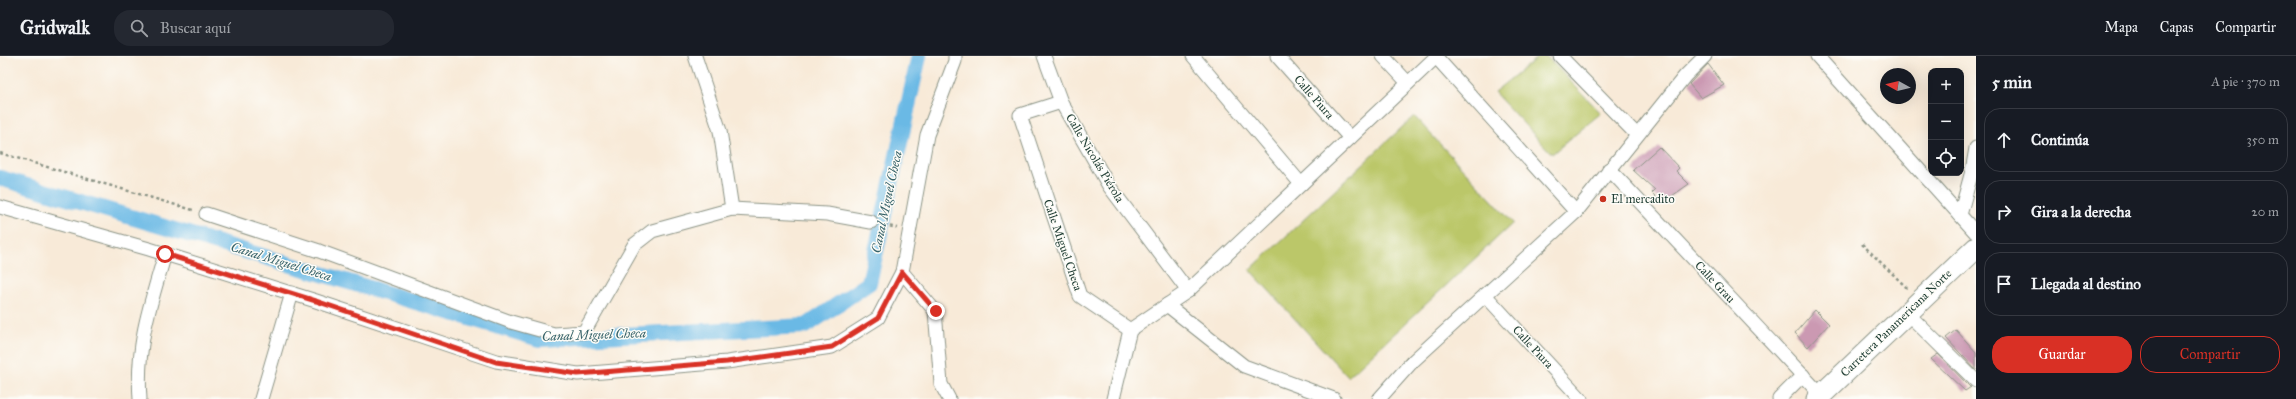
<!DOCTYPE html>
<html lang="es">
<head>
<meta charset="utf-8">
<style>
	body { margin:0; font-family:"IM FELL Great Primer",serif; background:#242831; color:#f1f3f6 }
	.controls { position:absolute; right:12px; top:12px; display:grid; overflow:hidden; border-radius:8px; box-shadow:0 4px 16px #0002 }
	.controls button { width:36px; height:36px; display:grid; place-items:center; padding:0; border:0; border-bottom:1px solid #363941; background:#171b24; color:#f1f3f6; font:20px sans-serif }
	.compass { position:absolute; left:1880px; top:12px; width:36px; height:36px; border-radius:50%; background:#171b24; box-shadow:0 4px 16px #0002; rotate:278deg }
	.stop { position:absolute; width:12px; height:12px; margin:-9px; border:3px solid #d93025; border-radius:50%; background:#fff }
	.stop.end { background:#d93025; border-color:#fff; box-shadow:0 1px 4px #0008 }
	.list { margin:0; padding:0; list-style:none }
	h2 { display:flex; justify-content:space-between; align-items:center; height:52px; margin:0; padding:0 16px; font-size:17px }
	h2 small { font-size:13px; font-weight:400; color:#9ea1a6 }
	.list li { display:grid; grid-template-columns:26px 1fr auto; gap:12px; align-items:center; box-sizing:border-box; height:64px; margin:0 8px 8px; padding:0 8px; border:1px solid #363941; border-radius:16px }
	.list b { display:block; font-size:15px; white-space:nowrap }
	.list em { font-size:13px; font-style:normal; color:#9ea1a6 }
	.actions { display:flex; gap:8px; padding:12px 16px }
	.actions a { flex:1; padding:9px 0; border:1px solid #d93025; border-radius:16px; text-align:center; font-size:14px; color:#d93025 }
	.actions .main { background:#d93025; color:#fff }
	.icon { flex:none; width:22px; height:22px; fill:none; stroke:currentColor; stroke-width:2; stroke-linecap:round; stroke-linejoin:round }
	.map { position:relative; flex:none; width:1976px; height:343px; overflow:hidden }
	header { display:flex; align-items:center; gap:24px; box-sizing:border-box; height:56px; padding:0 20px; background:#171b24; border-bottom:1px solid #363941 }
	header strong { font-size:19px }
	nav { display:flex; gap:22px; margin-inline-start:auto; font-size:14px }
	.search { width:280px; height:36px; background:#242831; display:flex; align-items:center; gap:10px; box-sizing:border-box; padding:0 14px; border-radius:16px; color:#9ea1a6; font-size:15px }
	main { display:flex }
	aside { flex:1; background:#171b24 }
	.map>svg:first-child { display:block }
</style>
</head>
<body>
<header>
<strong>Gridwalk</strong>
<div class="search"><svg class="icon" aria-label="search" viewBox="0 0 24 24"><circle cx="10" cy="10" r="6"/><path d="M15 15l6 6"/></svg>Buscar aquí</div>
<nav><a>Mapa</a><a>Capas</a><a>Compartir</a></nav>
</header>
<main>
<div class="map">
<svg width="1976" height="343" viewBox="0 0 1976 343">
	<rect width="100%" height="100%" fill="#fdfcf7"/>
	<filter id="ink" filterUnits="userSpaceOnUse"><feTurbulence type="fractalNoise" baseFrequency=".025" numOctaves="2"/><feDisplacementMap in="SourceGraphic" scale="8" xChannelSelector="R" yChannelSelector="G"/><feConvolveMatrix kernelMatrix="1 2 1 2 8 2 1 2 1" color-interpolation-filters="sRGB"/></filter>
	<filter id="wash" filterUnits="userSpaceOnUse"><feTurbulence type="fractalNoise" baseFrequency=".012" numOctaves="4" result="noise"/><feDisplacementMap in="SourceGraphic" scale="16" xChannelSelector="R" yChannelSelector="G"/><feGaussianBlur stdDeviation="0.9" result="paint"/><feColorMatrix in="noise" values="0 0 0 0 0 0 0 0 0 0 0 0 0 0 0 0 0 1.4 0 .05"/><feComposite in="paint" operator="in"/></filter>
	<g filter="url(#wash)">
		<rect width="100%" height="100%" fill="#f8ead8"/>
		<g fill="#bbc769" stroke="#6d824e">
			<polygon points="1539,0 1546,0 1601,57 1552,98 1494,36"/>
			<polygon points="1414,60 1513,167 1348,321 1250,214"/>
		</g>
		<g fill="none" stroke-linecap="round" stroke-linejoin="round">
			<polyline stroke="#6bb9e5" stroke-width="16" points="0,122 540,283 806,270 869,227 919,0"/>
		</g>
		<g id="blocks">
			<g fill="#cb99b2">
				<polygon points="1708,8 1724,29 1701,42 1689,28"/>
				<polygon points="1659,91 1679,112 1676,115 1689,128 1662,147 1652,137 1655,134 1633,114"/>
				<polygon points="1815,254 1829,268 1808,291 1795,277"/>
				<polygon points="1956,274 1976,296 1976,314 1946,282"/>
				<polygon points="1938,298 1970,331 1971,331 1965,335 1931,303"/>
			</g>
		</g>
	</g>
	<g filter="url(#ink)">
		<use href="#blocks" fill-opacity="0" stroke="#8c9486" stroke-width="1"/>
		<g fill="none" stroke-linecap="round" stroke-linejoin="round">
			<g stroke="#8c9486" stroke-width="15">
				<g id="minor">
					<polyline points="695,0 720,75 732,153"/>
					<polyline points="1044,0 1061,46 1109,130 1188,235"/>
					<polyline points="1193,0 1301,128"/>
					<polyline points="1277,0 1350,82"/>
					<polyline points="1383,0 1408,27"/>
					<polyline points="1560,0 1637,79"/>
					<polyline points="1817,0 1976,177"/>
					<polyline points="1436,1 1576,156"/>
					<polyline points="1061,46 1020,59 1080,240 1130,274 1167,249 1244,310 1334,343"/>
					<polyline points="1609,113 1821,339"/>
					<polyline points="0,151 149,193 316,245 496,305 578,318 727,306 832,291 878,262 902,216 927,79 955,5 955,0"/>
					<polyline points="206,158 319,195 511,266 554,278 584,276 634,189 652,175 732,153 827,158 871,166"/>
					<polyline points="1960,159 1972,115 1976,92"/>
					<polyline points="902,216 935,255 941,328 949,343"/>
					<polyline points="1485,239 1581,343"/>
					<polyline points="1167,249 1188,235 1437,0"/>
					<polyline points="1907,257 1976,325"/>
					<path d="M 140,343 C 136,288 150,250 165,198"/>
					<polyline points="261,343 292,237"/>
					<polyline points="1113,343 1130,274"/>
					<polyline points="1379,343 1412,306 1576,156 1685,20 1705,0"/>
					<polyline points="1779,343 1803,319"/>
				</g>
			</g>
			<g stroke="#8c9486" stroke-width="23">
				<polyline id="trunk" points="1817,343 1976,192"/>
			</g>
			<g stroke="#8c9486" stroke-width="2.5" stroke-dasharray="3 3" stroke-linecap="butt">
				<polyline points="0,97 193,154"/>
				<polyline points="884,169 897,172"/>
				<polyline points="1862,188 1908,233"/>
			</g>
			<use href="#minor" stroke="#fff" stroke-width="13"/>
			<use href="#trunk" stroke="#fff" stroke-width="21"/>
		</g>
	</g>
	<g fill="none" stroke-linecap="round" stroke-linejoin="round" filter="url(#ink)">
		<polyline stroke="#d93025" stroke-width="5" points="165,198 316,245 496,306 578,318 727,306 832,291 878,262 902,216 936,255"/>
	</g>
	<circle fill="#c8321e" stroke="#fdfcf7" stroke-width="1.5" cx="1603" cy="143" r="4"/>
	<g text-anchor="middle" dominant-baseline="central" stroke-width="3" stroke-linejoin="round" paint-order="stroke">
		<g font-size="12" fill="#1f3d34" stroke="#fdfcf7">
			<text transform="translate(1314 41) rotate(49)">Calle Piura</text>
			<text transform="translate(1095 102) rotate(59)">Calle Nicolás Piérola</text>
			<text transform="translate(1063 189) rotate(71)">Calle Miguel Checa</text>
			<text transform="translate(1715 226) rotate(47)">Calle Grau</text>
			<text transform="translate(1896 267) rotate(-44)">Carretera Panamericana Norte</text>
			<text transform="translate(1533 291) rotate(47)">Calle Piura</text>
		</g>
		<g font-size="12" fill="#1f3d34" stroke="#fdfcf7" text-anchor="start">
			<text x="1611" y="143">El mercadito</text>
		</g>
		<g font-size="13" font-style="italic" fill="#366269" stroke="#fdfcf7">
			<text transform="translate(887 146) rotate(-78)">Canal Miguel Checa</text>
			<text transform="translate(281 206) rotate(17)">Canal Miguel Checa</text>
			<text transform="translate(594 279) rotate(-2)">Canal Miguel Checa</text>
		</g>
	</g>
</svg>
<div class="controls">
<button>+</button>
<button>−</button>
<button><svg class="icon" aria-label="locate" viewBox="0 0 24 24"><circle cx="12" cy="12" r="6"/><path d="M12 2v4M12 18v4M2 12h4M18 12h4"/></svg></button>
</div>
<svg class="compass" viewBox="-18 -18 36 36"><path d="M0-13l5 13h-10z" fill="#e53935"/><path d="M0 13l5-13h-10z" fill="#9ea1a6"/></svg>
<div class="stop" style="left:165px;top:198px"></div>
<div class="stop end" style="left:936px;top:255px"></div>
</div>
<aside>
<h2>5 min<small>A pie · 370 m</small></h2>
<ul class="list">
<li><svg class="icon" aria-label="ahead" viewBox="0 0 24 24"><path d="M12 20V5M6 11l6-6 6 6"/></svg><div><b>Continúa</b></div><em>350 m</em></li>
<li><svg class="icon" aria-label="right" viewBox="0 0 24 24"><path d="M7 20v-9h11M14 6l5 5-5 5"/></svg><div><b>Gira a la derecha</b></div><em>20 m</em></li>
<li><svg class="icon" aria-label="arrive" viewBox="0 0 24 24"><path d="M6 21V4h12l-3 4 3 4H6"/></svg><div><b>Llegada al destino</b></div></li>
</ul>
<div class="actions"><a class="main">Guardar</a><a>Compartir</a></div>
</aside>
</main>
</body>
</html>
